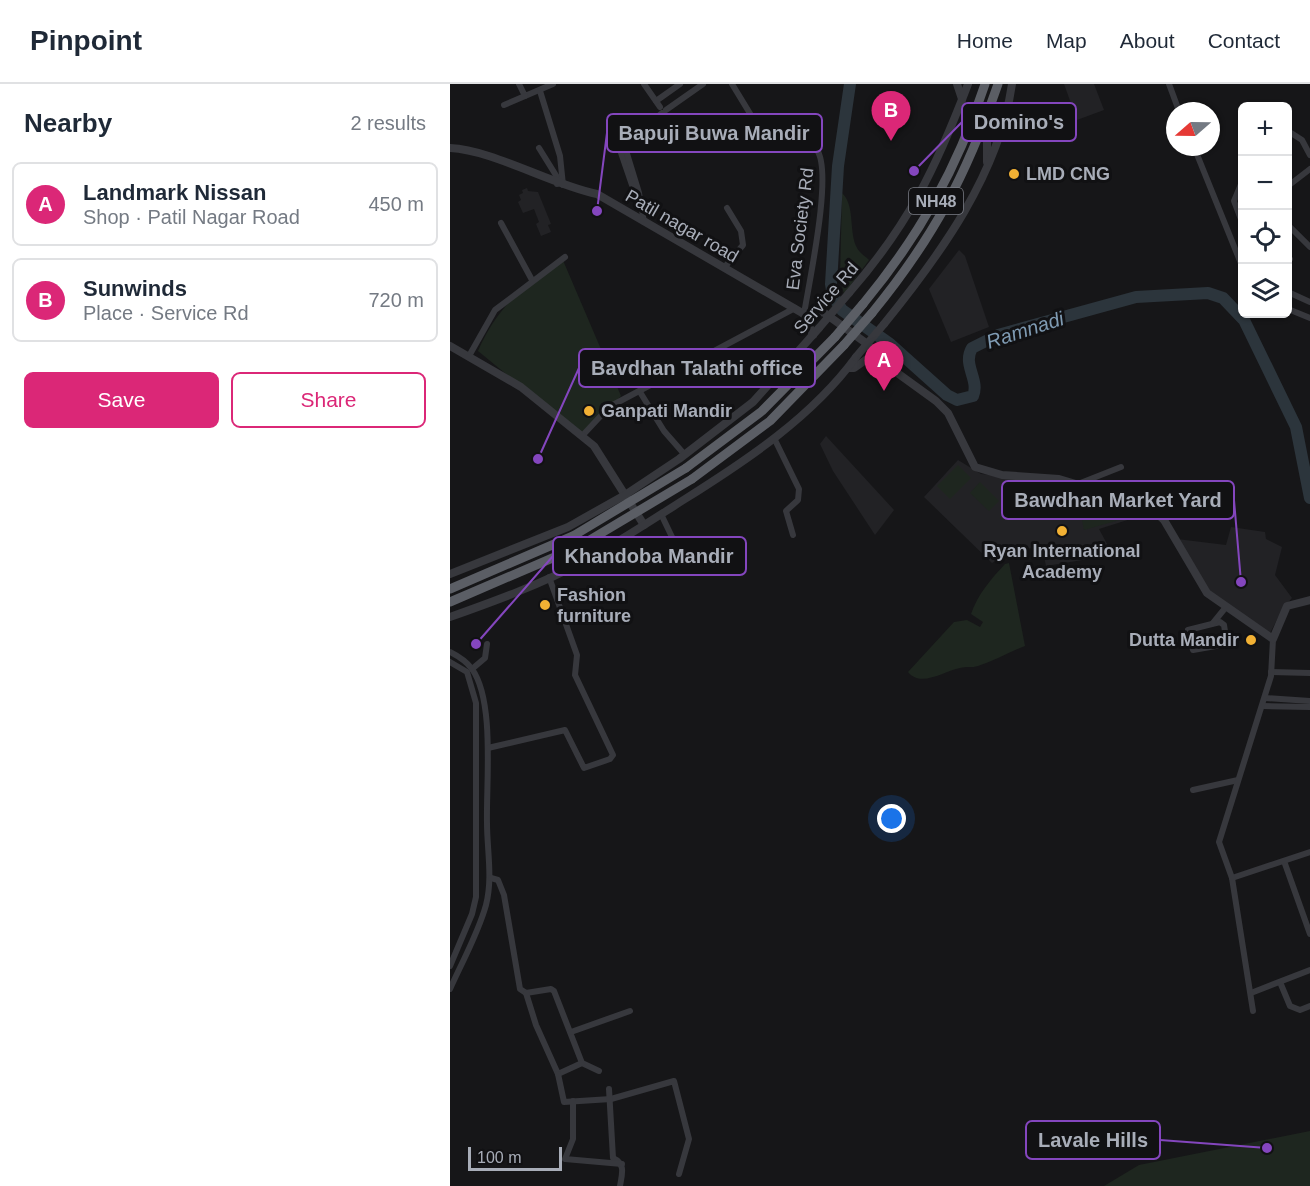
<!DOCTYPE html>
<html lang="en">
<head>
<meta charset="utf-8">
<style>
	body { margin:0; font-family:Arial,sans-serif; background:#f6f6f7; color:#1f2937 }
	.controls { position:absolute; right:18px; top:18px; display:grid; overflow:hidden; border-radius:9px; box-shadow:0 2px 4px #0004 }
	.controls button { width:54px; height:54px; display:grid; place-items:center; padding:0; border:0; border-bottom:2px solid #e0e1e3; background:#fff; color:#1f2937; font:30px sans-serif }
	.compass { position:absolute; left:716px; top:18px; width:54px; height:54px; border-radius:50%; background:#fff; box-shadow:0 2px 4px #0004; rotate:250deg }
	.scale { position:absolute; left:18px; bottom:15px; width:94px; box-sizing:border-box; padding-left:6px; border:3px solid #a8adb8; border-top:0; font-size:16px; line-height:21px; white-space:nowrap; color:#a8adb8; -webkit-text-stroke:4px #111113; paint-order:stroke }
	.you { position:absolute; left:442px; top:735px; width:21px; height:21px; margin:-15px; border:4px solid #fff; border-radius:50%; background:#1a73e8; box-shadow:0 0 0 9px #1a73e833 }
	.badge { display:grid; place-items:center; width:39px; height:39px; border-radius:50%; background:#db2777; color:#fff; font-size:20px; font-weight:700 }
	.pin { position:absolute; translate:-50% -50px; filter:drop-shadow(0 2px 3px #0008) }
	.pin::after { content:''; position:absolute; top:32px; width:21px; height:18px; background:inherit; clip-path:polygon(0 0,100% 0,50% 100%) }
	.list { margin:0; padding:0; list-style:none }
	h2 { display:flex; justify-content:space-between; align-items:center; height:78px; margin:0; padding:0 24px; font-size:26px }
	h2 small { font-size:20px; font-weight:400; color:#747a83 }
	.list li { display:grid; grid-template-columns:39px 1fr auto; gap:18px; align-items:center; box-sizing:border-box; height:84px; margin:0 12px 12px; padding:0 12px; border:2px solid #e0e1e3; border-radius:9px }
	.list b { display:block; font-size:22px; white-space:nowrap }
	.list p { margin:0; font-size:20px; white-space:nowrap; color:#747a83 }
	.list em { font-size:20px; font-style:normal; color:#747a83 }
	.actions { display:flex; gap:12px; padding:18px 24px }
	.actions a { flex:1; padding:14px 0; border:2px solid #db2777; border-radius:9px; text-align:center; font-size:21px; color:#db2777 }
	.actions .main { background:#db2777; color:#fff }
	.icon { flex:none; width:33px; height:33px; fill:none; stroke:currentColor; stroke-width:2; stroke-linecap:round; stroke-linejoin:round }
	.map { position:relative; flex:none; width:860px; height:1102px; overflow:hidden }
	header { display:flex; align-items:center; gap:36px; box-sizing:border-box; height:84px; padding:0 30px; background:#fff; border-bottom:2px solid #e0e1e3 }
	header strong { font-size:28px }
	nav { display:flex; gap:33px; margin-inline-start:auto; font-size:21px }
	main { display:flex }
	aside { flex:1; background:#fff }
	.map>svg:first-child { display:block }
</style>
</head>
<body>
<header>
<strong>Pinpoint</strong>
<nav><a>Home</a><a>Map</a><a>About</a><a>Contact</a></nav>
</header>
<main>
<aside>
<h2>Nearby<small>2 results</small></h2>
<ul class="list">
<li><span class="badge">A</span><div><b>Landmark Nissan</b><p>Shop · Patil Nagar Road</p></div><em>450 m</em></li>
<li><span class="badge">B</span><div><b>Sunwinds</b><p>Place · Service Rd</p></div><em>720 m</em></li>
</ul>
<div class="actions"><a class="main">Save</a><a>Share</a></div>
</aside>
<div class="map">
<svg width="860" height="1102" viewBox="0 0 860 1102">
	<rect width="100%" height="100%" fill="#161618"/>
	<g fill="#222225">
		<polygon points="614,0 644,0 654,26 627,36"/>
		<polygon points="77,104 78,107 88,108 101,140 98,141 101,148 91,152 86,140 89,138 84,125 73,129 68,118 71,116 69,111 73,109 72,106"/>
		<polygon points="509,166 515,172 539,243 501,258 479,205"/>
		<polygon points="376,352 444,426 425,451 383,387 370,360"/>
		<polygon points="508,376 531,390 608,397 699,423 703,428 649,445 663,471 596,482 592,463 565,466 542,479 474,413"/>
		<polygon points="781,443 815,448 816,455 832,463 825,491 842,514 833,524 820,549 777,522 756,504 727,455 776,461"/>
	</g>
	<g fill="#1e261f">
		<path d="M 392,109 C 405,121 399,146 406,162 C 409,169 414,171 419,176 L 394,210 L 390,195 Z"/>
		<path d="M 112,174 L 171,312 L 132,352 L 28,267 C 49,219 73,205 112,174 Z"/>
		<polygon points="508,381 521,394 500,415 487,402"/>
		<polygon points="530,398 549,417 539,427 520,409"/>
		<polygon points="626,405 687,424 687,431 634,446"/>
		<path d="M 559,479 L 575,562 C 559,568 544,577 528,582 C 522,584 516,582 510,584 C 494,587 471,604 458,588 L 504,538 L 517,536 L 530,543 L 533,538 L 521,530 C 528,510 541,495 555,480 Z"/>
		<polygon points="860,1047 860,1102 654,1102 689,1081"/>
	</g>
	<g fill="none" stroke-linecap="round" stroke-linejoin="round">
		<path stroke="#2c353c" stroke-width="12" d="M 400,0 L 388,82 L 381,200 L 383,212 L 392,226 L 440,260 L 497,311 L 507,316 L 523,312 C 530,296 512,281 522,264 L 548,251 L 686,213 L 758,209 L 773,214 L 794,236 L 846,343 L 860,414"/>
		<g stroke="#37383d" stroke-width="6">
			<polyline points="69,0 75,12 103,0"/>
			<polyline points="194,0 210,23"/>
			<polyline points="282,0 307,41"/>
			<polyline points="719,0 729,27"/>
			<polyline points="90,7 110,72 113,101"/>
			<polyline points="206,17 230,0"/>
			<polyline points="54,21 75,12"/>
			<polyline points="216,26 253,0"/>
			<polyline points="838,47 852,56 860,71"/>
			<polyline points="744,63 792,182"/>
			<polyline points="89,64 107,93 107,100"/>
			<polyline points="792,98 784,117 792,138"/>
			<polyline points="182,101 168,60 184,46"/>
			<polyline points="838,102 860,85"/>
			<polyline points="194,138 189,109 174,60 212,29"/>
			<polyline points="51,139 82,196"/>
			<polyline points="838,141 860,163"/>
			<polyline points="838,177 840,175"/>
			<polyline points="274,184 293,161 291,147 277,124"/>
			<polyline points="838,208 860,218"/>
			<polyline points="838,225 860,234"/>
			<path d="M 354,230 C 359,198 383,89 367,66"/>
			<polyline points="19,272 45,226 115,173"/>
			<polyline points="190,308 214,347 235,371"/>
			<polyline points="132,352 159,323 345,224"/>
			<polyline points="324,354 349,405 348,416 336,427 343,451"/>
			<polyline points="628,400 671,383"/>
			<polyline points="211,430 222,453"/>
			<polygon points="770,538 774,541 777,560 743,566 738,546"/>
			<polyline points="763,539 776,523"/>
			<path d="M 0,568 C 8,572 16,577 22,585 C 45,617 36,699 37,739 C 37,766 43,794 36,821 C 28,850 12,878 0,905"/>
			<polyline points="0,578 17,588 26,619 26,813 22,830 0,882"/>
			<polyline points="22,585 35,574 37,560"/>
			<polyline points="821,588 860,589"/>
			<polyline points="815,614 860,617"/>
			<polyline points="813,622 860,623"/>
			<polyline points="38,664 115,646 134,684 160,675 163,671 125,591 127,571 99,493"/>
			<polyline points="743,706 788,696"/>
			<polyline points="834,777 860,850"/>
			<polyline points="41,794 48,796 54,811 70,905 76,909 101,905 104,907 132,979 149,987"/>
			<polyline points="782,794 860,768"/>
			<polyline points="830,898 840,922 850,926 860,922"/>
			<polyline points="76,909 86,941 108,990 132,979"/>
			<polyline points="801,909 860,886"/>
			<polyline points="803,927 782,794 769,758 821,592 823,555"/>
			<polyline points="121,948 180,927"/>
			<polyline points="108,990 114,1018 161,1015 224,997 239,1055 229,1090"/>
			<path d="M 159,1005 L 163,1074 C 176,1080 172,1090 170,1102"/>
			<polyline points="123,1017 123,1055 115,1075 172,1080"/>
		</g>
		<g stroke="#37383d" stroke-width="8">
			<polyline points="507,0 512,15"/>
			<polyline points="537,33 537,78"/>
			<path d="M 0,64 C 43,66 100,100 147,110 L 354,230 L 363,251"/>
			<path d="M 399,209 C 459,140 486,84 518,0"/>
			<polyline points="354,230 373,228 416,259 428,275 486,317 498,329 525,383 552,391 609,395 699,422 714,436 757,509 823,555 837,522 860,516"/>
			<path d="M 434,240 C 490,171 549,90 562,0"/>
			<polyline points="0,262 71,303 144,362 194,441"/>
			<polyline points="399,284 404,284 417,275 428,275"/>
			<polyline points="0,490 118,443 175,411 229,375 303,318 369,244"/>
			<path d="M 0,533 C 45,517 92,500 134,477 C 169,458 202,436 235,415 C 297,376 362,333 406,273"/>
		</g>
		<g stroke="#5b5e65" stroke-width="9">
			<path d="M 413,220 C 470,151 507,85 535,0"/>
			<path d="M 422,229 C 484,153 516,92 548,0"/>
			<polyline points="236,384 312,327 385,253"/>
			<polyline points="242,395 320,337 394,261"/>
			<polyline points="0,505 123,452"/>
			<polyline points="0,518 128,463"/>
		</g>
		<g stroke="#37383d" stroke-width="8">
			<polyline points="369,244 399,209"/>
			<polyline points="406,273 434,240"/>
		</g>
		<g stroke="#5b5e65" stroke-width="9">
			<polyline points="385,253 413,220"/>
			<polyline points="394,261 422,229"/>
			<polyline points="123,452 236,384"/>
			<polyline points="128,463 242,395"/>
		</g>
	</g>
	<g fill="#f2b134" stroke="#111113" stroke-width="2">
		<circle cx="564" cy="90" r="6"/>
		<circle cx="139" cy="327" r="6"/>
		<circle cx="612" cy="447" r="6"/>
		<circle cx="95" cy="521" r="6"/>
		<circle cx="801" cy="556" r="6"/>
	</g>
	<g text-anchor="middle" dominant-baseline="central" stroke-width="6" stroke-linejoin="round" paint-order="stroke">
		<rect fill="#111113" stroke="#7b7e86" stroke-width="1.5" x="459" y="104" width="54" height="26" rx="4.5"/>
		<g font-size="16" font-weight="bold" fill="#a8adb8">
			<text x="486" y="117">NH48</text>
		</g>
		<g font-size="18" font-weight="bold" fill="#a8adb8" stroke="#111113" text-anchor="start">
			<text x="576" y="90">LMD CNG</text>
			<text x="151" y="327">Ganpati Mandir</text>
			<text x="612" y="467" text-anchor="middle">Ryan International<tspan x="612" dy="21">Academy</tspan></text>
			<text x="107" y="511">Fashion<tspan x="107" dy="21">furniture</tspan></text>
			<text x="789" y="556" text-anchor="end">Dutta Mandir</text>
		</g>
		<g font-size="18" fill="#a8adb8" stroke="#111113">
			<text transform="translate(232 142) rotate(30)">Patil nagar road</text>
			<text transform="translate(350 145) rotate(-83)">Eva Society Rd</text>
			<text transform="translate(376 214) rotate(-49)">Service Rd</text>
		</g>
		<g font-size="20" font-style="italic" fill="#7f9bb3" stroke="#111113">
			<text transform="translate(575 246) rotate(-18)">Ramnadi</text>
		</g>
	</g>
	<path fill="none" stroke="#8446be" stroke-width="2" d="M464 87L512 38M147 127L157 49M88 375L129 284M791 498L784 416M26 560L103 472M817 1064L710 1056"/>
	<g fill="#8446be" stroke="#111113" stroke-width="2">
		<circle cx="464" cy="87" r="6"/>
		<circle cx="147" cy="127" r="6"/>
		<circle cx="88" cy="375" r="6"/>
		<circle cx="791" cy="498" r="6"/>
		<circle cx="26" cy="560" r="6"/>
		<circle cx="817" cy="1064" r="6"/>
	</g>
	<g fill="#111113" stroke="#8446be" stroke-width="2">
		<rect x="512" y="19" width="114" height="38" rx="6"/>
		<rect x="157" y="30" width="215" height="38" rx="6"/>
		<rect x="129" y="265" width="236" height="38" rx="6"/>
		<rect x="552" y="397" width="232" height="38" rx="6"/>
		<rect x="103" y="453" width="193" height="38" rx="6"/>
		<rect x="576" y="1037" width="134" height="38" rx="6"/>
	</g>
	<g font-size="20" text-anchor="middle" font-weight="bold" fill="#a8adb8">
		<text x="569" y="45">Domino's</text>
		<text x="264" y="56">Bapuji Buwa Mandir</text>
		<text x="247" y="291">Bavdhan Talathi office</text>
		<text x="668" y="423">Bawdhan Market Yard</text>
		<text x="199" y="479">Khandoba Mandir</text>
		<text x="643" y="1063">Lavale Hills</text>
	</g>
</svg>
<div class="controls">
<button>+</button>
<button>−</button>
<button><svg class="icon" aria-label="locate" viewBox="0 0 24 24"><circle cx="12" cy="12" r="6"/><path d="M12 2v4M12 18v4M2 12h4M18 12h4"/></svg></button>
<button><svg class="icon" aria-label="layers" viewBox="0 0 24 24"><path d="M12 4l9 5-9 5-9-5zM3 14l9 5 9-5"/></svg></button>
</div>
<svg class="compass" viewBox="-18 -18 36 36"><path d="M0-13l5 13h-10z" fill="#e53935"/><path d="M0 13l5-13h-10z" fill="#747a83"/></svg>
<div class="scale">100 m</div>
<div class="you"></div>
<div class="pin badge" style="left:434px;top:307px">A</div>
<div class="pin badge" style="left:441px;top:57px">B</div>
</div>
</main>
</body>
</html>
